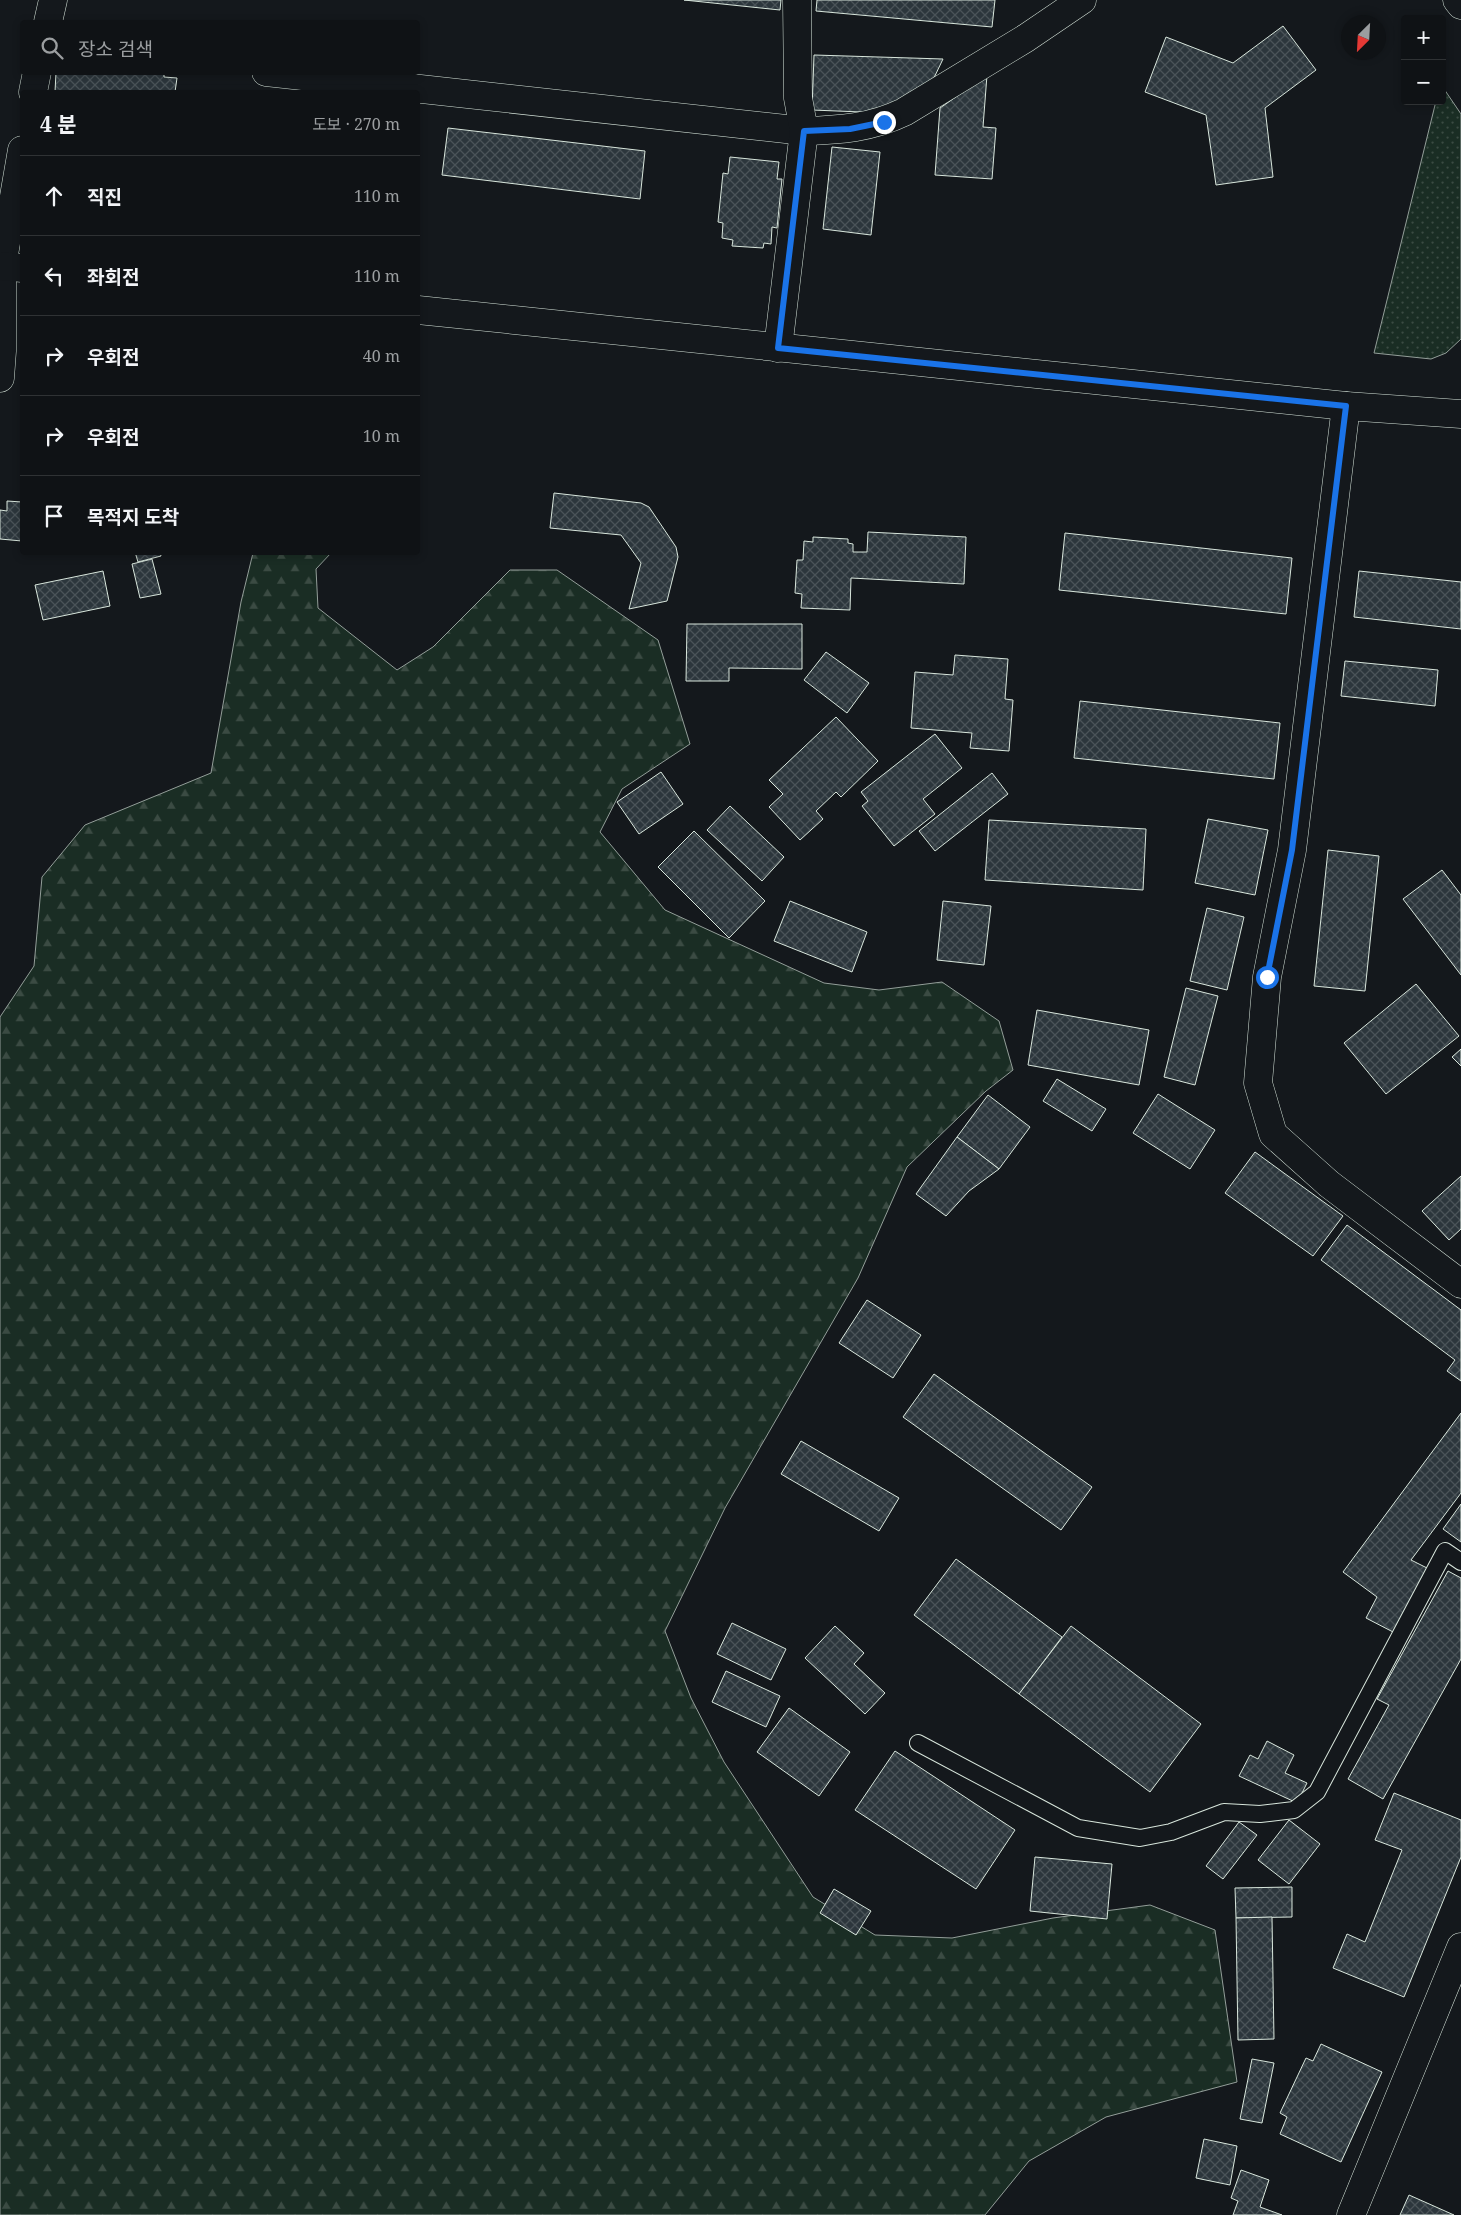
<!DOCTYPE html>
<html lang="ko">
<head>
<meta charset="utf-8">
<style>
	body { margin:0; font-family:"Noto Serif","Noto Sans KR",serif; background:#181b1e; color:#f1f3f6 }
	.controls { position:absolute; right:15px; top:15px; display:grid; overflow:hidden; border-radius:5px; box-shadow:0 2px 8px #0003 }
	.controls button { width:45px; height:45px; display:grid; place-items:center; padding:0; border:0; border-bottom:1px solid #2f3234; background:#0f1215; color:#f1f3f6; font:25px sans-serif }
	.compass { position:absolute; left:1341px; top:15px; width:45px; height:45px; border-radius:50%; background:#0f1215; box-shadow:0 2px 8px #0003; rotate:204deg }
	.stop { position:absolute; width:15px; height:15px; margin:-11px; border:4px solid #1a73e8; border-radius:50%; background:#fff }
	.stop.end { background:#1a73e8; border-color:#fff; box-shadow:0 1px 5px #0008 }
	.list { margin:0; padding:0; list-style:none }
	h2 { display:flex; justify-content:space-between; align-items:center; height:65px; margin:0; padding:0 20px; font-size:21px }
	h2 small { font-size:16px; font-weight:400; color:#9b9ea0 }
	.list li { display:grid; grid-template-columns:32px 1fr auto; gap:15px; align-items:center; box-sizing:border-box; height:80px; padding:0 20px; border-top:1px solid #2f3234 }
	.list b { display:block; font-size:19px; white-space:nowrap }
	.list em { font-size:16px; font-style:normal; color:#9b9ea0 }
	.icon { flex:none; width:28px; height:28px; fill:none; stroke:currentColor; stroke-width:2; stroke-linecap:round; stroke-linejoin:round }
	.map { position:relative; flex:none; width:1461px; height:2215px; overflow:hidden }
	.search { position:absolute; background:#0f1215; box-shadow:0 2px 8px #0003; left:20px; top:20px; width:400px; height:55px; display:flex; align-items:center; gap:12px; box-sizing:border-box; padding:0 18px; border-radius:5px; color:#9b9ea0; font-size:19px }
	.panel { position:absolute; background:#0f1215; box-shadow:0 2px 8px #0003; left:20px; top:90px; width:400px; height:465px; border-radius:5px }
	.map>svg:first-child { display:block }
</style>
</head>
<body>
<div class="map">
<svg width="1461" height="2215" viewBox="0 0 1461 2215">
	<defs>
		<pattern id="grass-dots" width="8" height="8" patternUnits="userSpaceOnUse" patternTransform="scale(1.25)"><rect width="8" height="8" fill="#1a2d24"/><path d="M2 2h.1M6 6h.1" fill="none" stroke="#3b4b43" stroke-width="1.8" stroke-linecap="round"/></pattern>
		<pattern id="forest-firs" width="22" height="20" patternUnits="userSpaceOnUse" patternTransform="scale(1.25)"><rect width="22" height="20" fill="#1a2d24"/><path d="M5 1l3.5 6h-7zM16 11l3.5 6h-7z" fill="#3b4b43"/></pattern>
		<pattern id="building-cross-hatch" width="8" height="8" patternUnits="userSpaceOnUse" patternTransform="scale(1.25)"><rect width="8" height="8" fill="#2c363c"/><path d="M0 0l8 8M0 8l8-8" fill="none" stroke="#4a5358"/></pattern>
	</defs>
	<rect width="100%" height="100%" fill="#14181c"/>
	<polygon fill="url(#grass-dots)" stroke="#939e99" points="1442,86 1461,114 1461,339 1446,353 1431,359 1374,353 1436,101 1442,101"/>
	<polygon fill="url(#forest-firs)" stroke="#939e99" points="253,553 331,553 316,569 318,608 397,670 433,647 510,570 557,570 658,640 690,744 622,789 600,832 665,910 824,983 879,990 942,982 999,1021 1013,1070 986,1091 907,1167 858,1278 725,1508 665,1631 691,1698 724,1762 813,1897 875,1935 952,1938 1053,1918 1150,1905 1215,1930 1237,2082 1106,2117 1029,2161 985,2215 0,2215 0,1017 34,966 42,877 85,825 211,773 241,602"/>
	<g fill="url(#building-cross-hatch)" stroke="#d8e6dc">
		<polygon points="684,0 781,0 780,10"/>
		<polygon points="817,0 995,0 992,27 816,11"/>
		<polygon points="1283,26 1316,70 1265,108 1273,177 1216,185 1206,115 1145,92 1166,37 1233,63"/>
		<polygon points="814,55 943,59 932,82 887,113 812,110"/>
		<polygon points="56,72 164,72 164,77 177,78 175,92 55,92"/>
		<polygon points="987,75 983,127 996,128 992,179 935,175 940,108"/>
		<polygon points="448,128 645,151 640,199 442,175"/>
		<polygon points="832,147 880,152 871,235 823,229"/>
		<polygon points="730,157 779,162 777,179 782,179 777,228 772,227 771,244 764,243 763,248 732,246 733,240 722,238 723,223 718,222 723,173 728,174"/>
		<polygon points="554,493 641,503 649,507 676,547 678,557 667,601 629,609 641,563 621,535 550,528"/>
		<polygon points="7,501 22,502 22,541 0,539 0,510 7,511"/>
		<polygon points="868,532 966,537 964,584 851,578 850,610 801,608 802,594 795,593 797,560 803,560 804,541 813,542 813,537 848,539 848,543 853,544 853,552 867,552"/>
		<polygon points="1065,533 1292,558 1286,614 1059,590"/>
		<polygon points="135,552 160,552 161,556 138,562"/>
		<polygon points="152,559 161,594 140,598 132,564"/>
		<polygon points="103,571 110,606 43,620 35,585"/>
		<polygon points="1359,571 1461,582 1461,629 1354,617"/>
		<polygon points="687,624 802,624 802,669 729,668 729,681 686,681"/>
		<polygon points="826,652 869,683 847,713 804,680"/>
		<polygon points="955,655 1008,659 1005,699 1013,700 1009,751 970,748 972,733 911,728 915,672 953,675"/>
		<polygon points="1345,661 1438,670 1435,706 1341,696"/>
		<polygon points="1080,701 1280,723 1274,779 1074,758"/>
		<polygon points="836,717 878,761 841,797 836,792 816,811 823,819 800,840 769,807 783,794 769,780"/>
		<polygon points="935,734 962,768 923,799 935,814 894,846 862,806 868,801 861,792"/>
		<polygon points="661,772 683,804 639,834 617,802"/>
		<polygon points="992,773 1008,794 935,851 919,831"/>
		<polygon points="730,806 784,857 762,881 707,830"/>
		<polygon points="1208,819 1268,830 1255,895 1195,883"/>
		<polygon points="989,820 1146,829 1143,890 985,880"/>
		<polygon points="694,831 765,901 729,938 658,867"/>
		<polygon points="1328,850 1379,856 1365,991 1314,986"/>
		<polygon points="1442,870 1461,895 1461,975 1403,899"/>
		<polygon points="790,901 867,932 852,972 774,941"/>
		<polygon points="943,901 991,906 984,965 937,960"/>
		<polygon points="1207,908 1244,917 1227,990 1190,981"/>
		<polygon points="1416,984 1459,1036 1386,1094 1344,1043"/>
		<polygon points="1186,988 1218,996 1195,1085 1164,1077"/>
		<polygon points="1037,1010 1149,1030 1139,1085 1028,1065"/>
		<polygon points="1461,1049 1461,1066 1452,1057"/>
		<polygon points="1057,1079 1106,1109 1092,1131 1043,1101"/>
		<polygon points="1158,1094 1215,1130 1190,1169 1133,1133"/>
		<polygon points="988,1095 1030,1127 999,1169 957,1137"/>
		<polygon points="957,1137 999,1169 969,1191 946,1216 916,1194"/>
		<polygon points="1255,1152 1343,1216 1313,1256 1225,1193"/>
		<polygon points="1461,1176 1461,1229 1449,1240 1422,1211"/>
		<polygon points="1347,1225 1461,1310 1461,1381 1447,1371 1455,1360 1321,1260"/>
		<polygon points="867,1300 921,1335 893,1378 839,1343"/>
		<polygon points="934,1374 1092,1487 1061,1530 903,1417"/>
		<polygon points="1461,1413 1461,1493 1411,1560 1429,1569 1395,1633 1366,1618 1377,1597 1343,1572"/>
		<polygon points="801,1441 899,1498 879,1531 781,1474"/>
		<polygon points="1461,1504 1461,1542 1443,1529"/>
		<polygon points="956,1559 1062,1637 1019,1694 914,1615"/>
		<polygon points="1448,1571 1461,1578 1461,1659 1383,1799 1348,1779 1389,1705 1377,1699"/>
		<polygon points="732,1623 786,1649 771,1680 717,1654"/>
		<polygon points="835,1626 864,1653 854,1664 885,1693 865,1714 805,1658"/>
		<polygon points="1071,1626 1201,1724 1150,1792 1019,1694"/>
		<polygon points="726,1671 780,1696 766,1727 712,1702"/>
		<polygon points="789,1708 850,1752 819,1796 757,1752"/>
		<polygon points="1267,1741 1294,1755 1285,1773 1307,1783 1297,1803 1239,1776 1250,1755 1258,1759"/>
		<polygon points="895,1751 1015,1830 976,1889 855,1810"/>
		<polygon points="1394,1793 1461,1820 1461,1857 1404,1997 1333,1968 1347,1934 1365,1942 1402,1850 1375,1840"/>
		<polygon points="1289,1820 1320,1844 1289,1884 1258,1860"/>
		<polygon points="1239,1822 1257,1835 1223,1879 1206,1866"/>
		<polygon points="1035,1857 1112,1864 1107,1919 1030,1911"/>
		<polygon points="1292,1887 1292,1917 1236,1918 1235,1888"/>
		<polygon points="834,1889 871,1911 856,1935 820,1913"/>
		<polygon points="1272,1917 1274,2039 1238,2040 1236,1918"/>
		<polygon points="1321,2044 1382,2072 1341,2162 1280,2134 1287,2117 1280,2113 1306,2058 1313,2061"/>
		<polygon points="1252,2059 1274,2063 1262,2123 1240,2119"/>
		<polygon points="1204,2139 1237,2146 1230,2185 1196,2178"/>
		<polygon points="1241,2170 1269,2180 1260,2207 1282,2215 1233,2215 1238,2201 1231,2198"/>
		<polygon points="1409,2195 1454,2215 1400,2215"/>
	</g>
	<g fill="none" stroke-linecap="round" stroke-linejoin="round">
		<g stroke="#d8e6dc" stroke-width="18">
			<polyline id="service" points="918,1743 1078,1828 1140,1838 1171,1832 1224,1812 1260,1814 1294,1810 1317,1792 1445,1551 1461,1562"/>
		</g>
		<g stroke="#d8e6dc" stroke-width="29">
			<g id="minor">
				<polyline points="48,22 53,0"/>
				<path d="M 266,72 L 804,131 C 840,130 871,128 904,112 L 1026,38 L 1082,0"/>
				<polyline points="33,92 37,72"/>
				<polyline points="778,348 804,131 798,98 797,0"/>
				<polyline points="0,378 2,351 2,266 22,150"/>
				<polyline points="1346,406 1292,850 1267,977 1258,1083 1273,1134 1329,1184 1461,1284"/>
				<polyline points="1351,2215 1461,1947"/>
			</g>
		</g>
		<g stroke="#d8e6dc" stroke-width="29">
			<g id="secondary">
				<polyline points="0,266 22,268"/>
				<polyline points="418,310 1346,406 1461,414"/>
			</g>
		</g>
		<g stroke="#d8e6dc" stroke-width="29">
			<polyline id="trunk" points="1457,0 1461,5"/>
		</g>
		<use href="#service" stroke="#14181c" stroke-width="16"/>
		<use href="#minor" stroke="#14181c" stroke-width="28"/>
		<use href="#secondary" stroke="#14181c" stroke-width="28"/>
		<use href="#trunk" stroke="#14181c" stroke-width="28"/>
	</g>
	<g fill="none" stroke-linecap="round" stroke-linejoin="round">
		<polyline stroke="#1a73e8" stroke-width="6" points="884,122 850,129 804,131 778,348 1346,406 1292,850 1267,977"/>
	</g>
</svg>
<div class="controls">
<button>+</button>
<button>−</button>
</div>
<svg class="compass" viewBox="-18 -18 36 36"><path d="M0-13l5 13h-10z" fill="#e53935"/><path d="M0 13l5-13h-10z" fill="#9b9ea0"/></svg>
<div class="stop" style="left:1267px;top:977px"></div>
<div class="stop end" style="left:884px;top:122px"></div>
<div class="search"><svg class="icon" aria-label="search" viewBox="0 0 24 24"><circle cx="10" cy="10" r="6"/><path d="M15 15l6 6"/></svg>장소 검색</div>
<section class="panel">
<h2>4 분<small>도보 · 270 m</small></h2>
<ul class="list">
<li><svg class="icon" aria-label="ahead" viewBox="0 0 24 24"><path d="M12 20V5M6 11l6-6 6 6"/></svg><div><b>직진</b></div><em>110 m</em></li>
<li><svg class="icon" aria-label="left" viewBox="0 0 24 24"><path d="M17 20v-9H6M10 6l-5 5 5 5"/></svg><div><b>좌회전</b></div><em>110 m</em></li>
<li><svg class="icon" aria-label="right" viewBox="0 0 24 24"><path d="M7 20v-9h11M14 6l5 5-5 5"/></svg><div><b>우회전</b></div><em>40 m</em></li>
<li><svg class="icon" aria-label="right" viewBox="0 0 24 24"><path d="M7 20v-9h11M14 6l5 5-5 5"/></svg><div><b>우회전</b></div><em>10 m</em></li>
<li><svg class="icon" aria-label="arrive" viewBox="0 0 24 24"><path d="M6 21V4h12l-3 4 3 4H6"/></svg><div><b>목적지 도착</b></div></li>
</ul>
</section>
</div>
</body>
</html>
